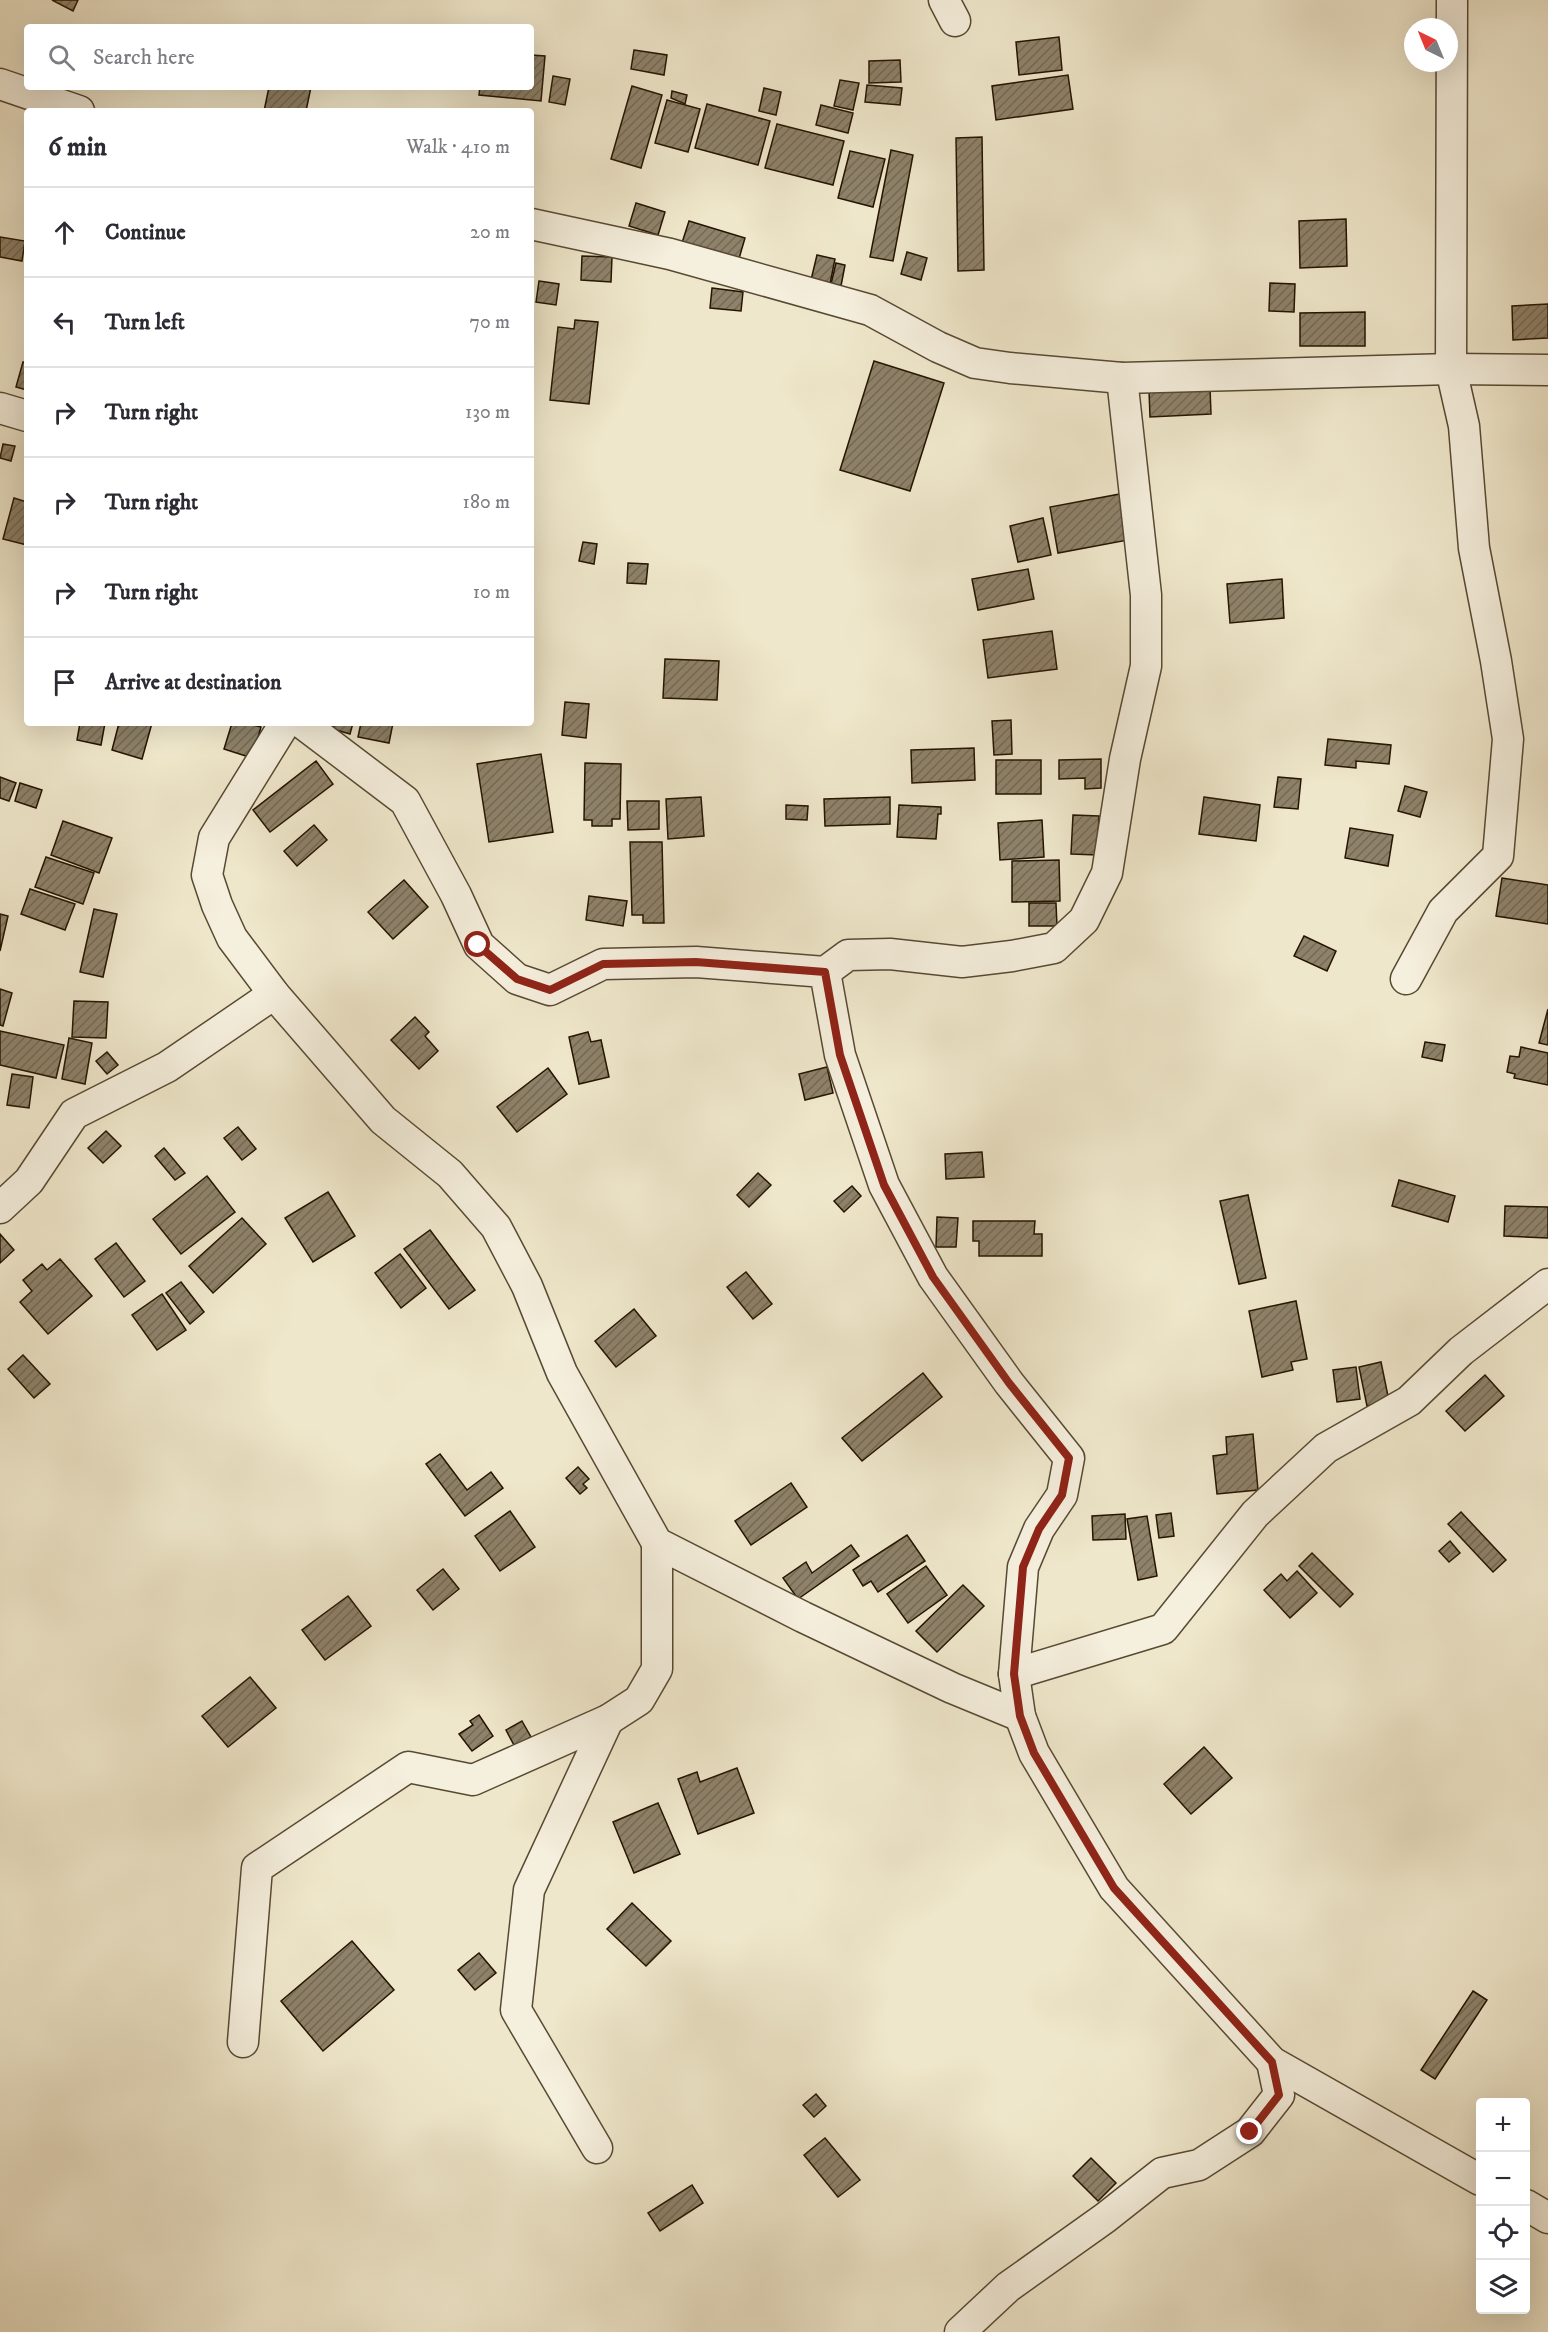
<!DOCTYPE html>
<html lang="en">
<head>
<meta charset="utf-8">
<style>
	body { margin:0; font-family:"IM FELL DW Pica",serif; background:#f2f2f3; color:#2b2b33 }
	.controls { position:absolute; right:18px; bottom:18px; display:grid; overflow:hidden; border-radius:6px; box-shadow:0 6px 24px #0002 }
	.controls button { width:54px; height:54px; display:grid; place-items:center; padding:0; border:0; border-bottom:2px solid #e1e1e2; background:#fff; color:#2b2b33; font:30px sans-serif }
	.compass { position:absolute; left:1404px; top:18px; width:54px; height:54px; border-radius:50%; background:#fff; box-shadow:0 6px 24px #0002; rotate:317deg }
	.stop { position:absolute; width:18px; height:18px; margin:-14px; border:4px solid #8f2418; border-radius:50%; background:#fff }
	.stop.end { background:#8f2418; border-color:#fff; box-shadow:0 2px 6px #0008 }
	.list { margin:0; padding:0; list-style:none }
	h2 { display:flex; justify-content:space-between; align-items:center; height:78px; margin:0; padding:0 24px; font-size:26px }
	h2 small { font-size:20px; font-weight:400; color:#7c7c81 }
	.list li { display:grid; grid-template-columns:39px 1fr auto; gap:18px; align-items:center; box-sizing:border-box; height:90px; padding:0 24px; border-top:2px solid #e1e1e2 }
	.list b { display:block; font-size:22px; white-space:nowrap }
	.list em { font-size:20px; font-style:normal; color:#7c7c81 }
	.icon { flex:none; width:33px; height:33px; fill:none; stroke:currentColor; stroke-width:2; stroke-linecap:round; stroke-linejoin:round }
	.map { position:relative; flex:none; width:1548px; height:2332px; overflow:hidden }
	.search { position:absolute; background:#fff; box-shadow:0 6px 24px #0002; left:24px; top:24px; width:510px; height:66px; display:flex; align-items:center; gap:15px; box-sizing:border-box; padding:0 21px; border-radius:6px; color:#7c7c81; font-size:22px }
	.panel { position:absolute; background:#fff; box-shadow:0 6px 24px #0002; left:24px; top:108px; width:510px; height:618px; border-radius:6px }
	.map>svg:first-child { display:block }
</style>
</head>
<body>
<div class="map">
<svg width="1548" height="2332" viewBox="0 0 1548 2332">
	<defs>
		<pattern id="building-hatch" width="6" height="6" patternUnits="userSpaceOnUse" patternTransform="scale(1.5)"><rect width="6" height="6" fill="#8e826a"/><path d="M-1 1l2-2M0 6l6-6M5 7l2-2" fill="none" stroke="#746955"/></pattern>
	</defs>
	<rect width="100%" height="100%" fill="#efe7cb"/>
	<filter id="stains"><feTurbulence type="fractalNoise" baseFrequency=".00333" numOctaves="4"/><feColorMatrix values="0 0 0 0 .2 0 0 0 0 .09 0 0 0 0 .02 0 0 0 .5 -.17"/></filter>
	<radialGradient id="worn" r=".72"><stop offset=".6" stop-color="#630" stop-opacity="0"/><stop offset="1" stop-color="#630" stop-opacity=".3"/></radialGradient>
	<g fill="url(#building-hatch)" stroke="#251400" stroke-width="1.5">
		<polygon points="52,0 78,0 73,11"/>
		<polygon points="1059,37 1062,70 1019,75 1016,42"/>
		<polygon points="634,50 667,55 664,75 631,69"/>
		<polygon points="531,55 545,56 541,101 479,95 480,87 531,87"/>
		<polygon points="900,60 901,82 869,83 869,61"/>
		<polygon points="1068,75 1073,109 996,120 992,86"/>
		<polygon points="553,76 570,79 565,105 549,102"/>
		<polygon points="840,80 859,83 853,110 834,106"/>
		<polygon points="867,85 902,88 900,105 865,102"/>
		<polygon points="632,86 662,95 641,168 611,159"/>
		<polygon points="269,87 311,87 306,111 264,111"/>
		<polygon points="764,88 781,92 776,115 759,111"/>
		<polygon points="672,91 687,95 685,104 671,98"/>
		<polygon points="667,100 700,109 688,152 655,143"/>
		<polygon points="707,104 770,121 758,165 695,148"/>
		<polygon points="821,105 853,113 848,133 816,125"/>
		<polygon points="777,124 844,141 833,185 765,168"/>
		<polygon points="982,137 984,270 958,271 956,138"/>
		<polygon points="891,150 913,155 893,261 870,257"/>
		<polygon points="850,151 885,159 873,207 838,198"/>
		<polygon points="636,203 665,212 658,235 629,226"/>
		<polygon points="1346,219 1347,266 1300,268 1299,221"/>
		<polygon points="689,221 745,238 738,262 681,246"/>
		<polygon points="0,237 25,241 22,261 0,257"/>
		<polygon points="907,252 927,258 921,280 901,274"/>
		<polygon points="817,255 835,259 830,284 811,280"/>
		<polygon points="582,256 612,257 611,282 581,280"/>
		<polygon points="836,263 845,265 841,286 831,284"/>
		<polygon points="539,281 559,284 556,305 536,302"/>
		<polygon points="1270,283 1295,284 1294,312 1269,311"/>
		<polygon points="712,288 743,292 741,311 710,308"/>
		<polygon points="1548,304 1548,338 1513,340 1512,306"/>
		<polygon points="1365,312 1365,346 1300,346 1300,313"/>
		<polygon points="575,320 598,322 589,404 550,400 558,327 574,329"/>
		<polygon points="874,361 944,383 910,491 840,470"/>
		<polygon points="23,362 27,363 27,390 16,387"/>
		<polygon points="1210,387 1211,414 1150,417 1149,390"/>
		<polygon points="3,444 15,446 11,461 0,458"/>
		<polygon points="1120,494 1128,540 1058,553 1050,507"/>
		<polygon points="14,498 27,502 27,545 3,539"/>
		<polygon points="1043,518 1051,555 1018,562 1010,526"/>
		<polygon points="583,542 597,544 594,564 579,561"/>
		<polygon points="628,563 648,564 646,584 627,583"/>
		<polygon points="1028,569 1034,599 978,610 972,579"/>
		<polygon points="1282,579 1284,618 1230,623 1227,584"/>
		<polygon points="1052,631 1057,669 988,678 983,640"/>
		<polygon points="665,659 719,661 717,700 663,698"/>
		<polygon points="565,702 589,704 586,738 562,735"/>
		<polygon points="1011,720 1012,754 994,755 992,721"/>
		<polygon points="80,723 105,723 101,745 77,740"/>
		<polygon points="119,723 152,723 142,759 112,750"/>
		<polygon points="232,723 246,723 261,727 252,758 224,749"/>
		<polygon points="335,723 353,723 350,734 333,729"/>
		<polygon points="361,723 393,723 389,743 358,737"/>
		<polygon points="1328,739 1391,745 1389,764 1356,761 1356,768 1325,765"/>
		<polygon points="974,748 975,780 912,783 911,750"/>
		<polygon points="541,754 553,832 489,842 477,764"/>
		<polygon points="1101,759 1101,788 1085,789 1085,778 1059,779 1059,760"/>
		<rect x="996" y="760" width="45" height="34"/>
		<polygon points="316,761 333,784 270,832 253,810"/>
		<polygon points="585,763 621,764 620,819 612,819 612,826 592,826 592,820 584,820"/>
		<polygon points="0,777 16,783 9,801 0,798"/>
		<polygon points="1278,777 1301,779 1298,809 1274,807"/>
		<polygon points="20,783 42,790 36,808 15,801"/>
		<polygon points="1405,786 1427,792 1420,817 1398,811"/>
		<polygon points="701,797 704,836 668,839 666,799"/>
		<polygon points="890,797 890,824 825,826 824,799"/>
		<polygon points="1204,797 1260,805 1256,841 1199,834"/>
		<polygon points="627,801 659,801 659,829 628,830"/>
		<polygon points="786,805 808,806 807,820 786,819"/>
		<polygon points="899,805 941,807 941,814 938,814 936,839 897,837"/>
		<polygon points="1073,815 1099,816 1097,855 1071,854"/>
		<polygon points="1042,820 1044,857 1000,860 998,823"/>
		<polygon points="63,821 112,838 99,873 51,855"/>
		<polygon points="314,825 327,840 297,866 284,851"/>
		<polygon points="1350,828 1393,835 1388,866 1345,858"/>
		<polygon points="630,842 662,842 664,923 643,923 643,915 632,915"/>
		<polygon points="46,857 94,873 83,904 35,887"/>
		<polygon points="1059,860 1060,901 1012,902 1012,861"/>
		<polygon points="1502,878 1548,885 1548,924 1496,916"/>
		<polygon points="404,880 428,907 393,939 368,912"/>
		<polygon points="30,889 75,904 65,930 21,914"/>
		<polygon points="589,896 627,901 623,926 586,920"/>
		<polygon points="1029,903 1056,903 1057,926 1029,926"/>
		<polygon points="94,909 117,914 103,977 80,972"/>
		<polygon points="0,914 8,916 0,951"/>
		<polygon points="1304,936 1336,951 1327,971 1294,956"/>
		<polygon points="0,989 12,993 3,1026 0,1025"/>
		<polygon points="74,1001 108,1002 106,1038 72,1037"/>
		<polygon points="1548,1009 1548,1045 1539,1043"/>
		<polygon points="415,1017 429,1032 425,1036 438,1051 419,1069 391,1040"/>
		<polygon points="0,1031 64,1045 56,1078 0,1065"/>
		<polygon points="588,1032 591,1042 601,1040 609,1077 579,1084 569,1037"/>
		<polygon points="69,1038 92,1043 85,1084 62,1079"/>
		<polygon points="1425,1042 1445,1045 1442,1061 1422,1057"/>
		<polygon points="1521,1047 1548,1053 1548,1085 1514,1078 1515,1074 1507,1072 1510,1056 1519,1057"/>
		<polygon points="107,1052 118,1065 107,1074 96,1061"/>
		<polygon points="827,1067 833,1093 805,1100 799,1074"/>
		<polygon points="548,1068 567,1094 517,1132 497,1107"/>
		<polygon points="12,1074 33,1077 29,1108 7,1105"/>
		<polygon points="238,1127 256,1149 242,1160 224,1138"/>
		<polygon points="106,1131 121,1146 103,1163 88,1148"/>
		<polygon points="164,1148 185,1173 175,1180 155,1156"/>
		<polygon points="982,1152 984,1177 946,1179 945,1154"/>
		<polygon points="758,1173 771,1185 749,1207 737,1195"/>
		<polygon points="207,1176 235,1212 181,1254 153,1219"/>
		<polygon points="1399,1180 1455,1196 1448,1222 1392,1206"/>
		<polygon points="852,1186 861,1196 844,1212 834,1201"/>
		<polygon points="328,1192 355,1236 313,1262 285,1218"/>
		<polygon points="1248,1195 1266,1278 1239,1284 1220,1201"/>
		<polygon points="1505,1206 1548,1207 1548,1238 1504,1236"/>
		<polygon points="937,1217 958,1218 956,1247 936,1247"/>
		<polygon points="242,1218 266,1244 213,1293 189,1266"/>
		<polygon points="973,1221 1035,1221 1034,1234 1042,1234 1042,1256 979,1256 979,1241 973,1241"/>
		<polygon points="430,1230 475,1290 449,1309 404,1249"/>
		<polygon points="0,1234 14,1250 0,1263"/>
		<polygon points="116,1243 145,1281 124,1297 95,1259"/>
		<polygon points="400,1254 426,1288 401,1308 375,1273"/>
		<polygon points="60,1259 92,1296 48,1334 20,1302 32,1291 23,1280 42,1264 47,1270"/>
		<polygon points="746,1272 772,1304 753,1319 727,1287"/>
		<polygon points="181,1282 204,1312 190,1324 166,1293"/>
		<polygon points="162,1294 186,1330 157,1350 132,1315"/>
		<polygon points="1296,1301 1307,1359 1291,1362 1293,1370 1262,1377 1249,1311"/>
		<polygon points="634,1309 656,1336 616,1367 595,1341"/>
		<polygon points="23,1355 50,1384 34,1398 8,1369"/>
		<polygon points="1381,1362 1389,1401 1367,1406 1359,1367"/>
		<polygon points="1356,1367 1360,1399 1337,1402 1333,1370"/>
		<polygon points="923,1373 942,1397 862,1461 842,1438"/>
		<polygon points="1485,1375 1504,1396 1465,1431 1446,1411"/>
		<polygon points="1253,1434 1258,1490 1217,1494 1213,1456 1227,1454 1226,1437"/>
		<polygon points="440,1454 467,1490 491,1472 503,1488 465,1516 426,1464"/>
		<polygon points="578,1467 589,1479 583,1484 587,1488 580,1494 566,1478"/>
		<polygon points="791,1483 807,1507 751,1545 735,1521"/>
		<polygon points="510,1511 535,1547 500,1571 475,1536"/>
		<polygon points="1461,1512 1506,1560 1493,1572 1448,1524"/>
		<polygon points="1171,1513 1174,1536 1159,1538 1156,1515"/>
		<polygon points="1125,1514 1126,1539 1093,1540 1092,1516"/>
		<polygon points="1147,1516 1157,1576 1138,1580 1127,1519"/>
		<polygon points="907,1535 925,1561 878,1592 871,1581 863,1586 853,1570"/>
		<polygon points="1450,1541 1460,1553 1449,1562 1439,1551"/>
		<polygon points="851,1545 859,1556 798,1599 783,1578 806,1562 812,1573"/>
		<polygon points="1312,1553 1353,1594 1340,1607 1299,1566"/>
		<polygon points="926,1566 947,1595 908,1623 887,1594"/>
		<polygon points="443,1569 459,1589 433,1610 417,1590"/>
		<polygon points="1297,1571 1317,1593 1290,1618 1264,1590 1281,1574 1287,1581"/>
		<polygon points="963,1585 984,1606 937,1652 916,1631"/>
		<polygon points="348,1596 371,1626 325,1660 302,1630"/>
		<polygon points="250,1677 276,1708 228,1747 202,1716"/>
		<polygon points="479,1715 493,1736 472,1751 459,1734 473,1725 470,1721"/>
		<polygon points="522,1721 531,1737 515,1747 506,1730"/>
		<polygon points="1204,1747 1232,1778 1191,1814 1164,1784"/>
		<polygon points="737,1768 754,1813 698,1834 678,1779 697,1772 700,1782"/>
		<polygon points="658,1803 680,1854 634,1873 613,1822"/>
		<polygon points="632,1903 671,1941 646,1966 607,1929"/>
		<polygon points="352,1941 394,1990 323,2051 281,2001"/>
		<polygon points="479,1953 496,1973 475,1990 458,1970"/>
		<polygon points="1473,1991 1487,2000 1435,2079 1421,2070"/>
		<polygon points="816,2094 826,2106 814,2117 803,2105"/>
		<polygon points="825,2138 860,2180 838,2197 804,2155"/>
		<polygon points="1091,2158 1116,2183 1098,2201 1073,2176"/>
		<polygon points="692,2185 703,2203 660,2231 648,2213"/>
	</g>
	<g fill="none" stroke-linecap="round" stroke-linejoin="round">
		<g stroke="#584933" stroke-width="33">
			<g id="minor">
				<polyline points="944,0 955,21"/>
				<polyline points="0,84 79,111"/>
				<polyline points="531,224 670,254 870,310 938,347 975,363 1010,368 1122,378 1451,369 1548,370"/>
				<polyline points="0,408 27,416"/>
				<polyline points="285,723 214,838 207,875 217,905 232,938 274,994 383,1120 450,1174 496,1227 527,1286 562,1373 657,1543 803,1617 952,1688 1020,1716"/>
				<polyline points="302,723 405,801 456,895 479,945 517,979 550,990 603,964 696,962 825,972 840,1055 884,1185 933,1277 1009,1383 1069,1458 1062,1495 1039,1529 1023,1567 1014,1674 1020,1716 1034,1753 1114,1888 1272,2062 1480,2180"/>
				<polyline points="825,972 848,955 890,954 962,962 1012,956 1054,948 1084,920 1107,873 1125,759 1146,666 1146,595 1122,378"/>
				<polyline points="1406,979 1443,911 1498,856 1508,739 1496,661 1474,548 1464,426 1451,369 1452,0"/>
				<polyline points="0,1208 29,1181 74,1114 167,1067 274,994"/>
				<polyline points="1014,1674 1163,1629 1255,1514 1326,1448 1409,1401 1461,1351 1548,1284"/>
				<polyline points="243,2042 257,1868 408,1767 473,1780 608,1720 639,1700 657,1669 657,1543"/>
				<polyline points="597,2148 516,2010 529,1890 608,1720"/>
				<polyline points="1526,2205 1548,2218"/>
				<polyline points="960,2332 1008,2287 1105,2218 1162,2173 1199,2165 1250,2132 1279,2095 1272,2062"/>
			</g>
		</g>
		<use href="#minor" stroke="#f5efdd" stroke-width="30"/>
	</g>
	<g fill="none" stroke-linecap="round" stroke-linejoin="round">
		<polyline stroke="#8f2418" stroke-width="8" points="478,945 517,979 550,990 603,964 696,962 825,972 840,1055 884,1185 933,1277 1009,1383 1069,1458 1062,1495 1039,1529 1023,1567 1014,1674 1020,1716 1034,1753 1114,1888 1272,2062 1279,2095 1250,2132"/>
	</g>
	<rect width="100%" height="100%" filter="url(#stains)"/>
	<rect width="100%" height="100%" fill="url(#worn)"/>
</svg>
<div class="controls">
<button>+</button>
<button>−</button>
<button><svg class="icon" aria-label="locate" viewBox="0 0 24 24"><circle cx="12" cy="12" r="6"/><path d="M12 2v4M12 18v4M2 12h4M18 12h4"/></svg></button>
<button><svg class="icon" aria-label="layers" viewBox="0 0 24 24"><path d="M12 4l9 5-9 5-9-5zM3 14l9 5 9-5"/></svg></button>
</div>
<svg class="compass" viewBox="-18 -18 36 36"><path d="M0-13l5 13h-10z" fill="#e53935"/><path d="M0 13l5-13h-10z" fill="#7c7c81"/></svg>
<div class="stop" style="left:478px;top:945px"></div>
<div class="stop end" style="left:1250px;top:2132px"></div>
<div class="search"><svg class="icon" aria-label="search" viewBox="0 0 24 24"><circle cx="10" cy="10" r="6"/><path d="M15 15l6 6"/></svg>Search here</div>
<section class="panel">
<h2>6 min<small>Walk · 410 m</small></h2>
<ul class="list">
<li><svg class="icon" aria-label="ahead" viewBox="0 0 24 24"><path d="M12 20V5M6 11l6-6 6 6"/></svg><div><b>Continue</b></div><em>20 m</em></li>
<li><svg class="icon" aria-label="left" viewBox="0 0 24 24"><path d="M17 20v-9H6M10 6l-5 5 5 5"/></svg><div><b>Turn left</b></div><em>70 m</em></li>
<li><svg class="icon" aria-label="right" viewBox="0 0 24 24"><path d="M7 20v-9h11M14 6l5 5-5 5"/></svg><div><b>Turn right</b></div><em>130 m</em></li>
<li><svg class="icon" aria-label="right" viewBox="0 0 24 24"><path d="M7 20v-9h11M14 6l5 5-5 5"/></svg><div><b>Turn right</b></div><em>180 m</em></li>
<li><svg class="icon" aria-label="right" viewBox="0 0 24 24"><path d="M7 20v-9h11M14 6l5 5-5 5"/></svg><div><b>Turn right</b></div><em>10 m</em></li>
<li><svg class="icon" aria-label="arrive" viewBox="0 0 24 24"><path d="M6 21V4h12l-3 4 3 4H6"/></svg><div><b>Arrive at destination</b></div></li>
</ul>
</section>
</div>
</body>
</html>
